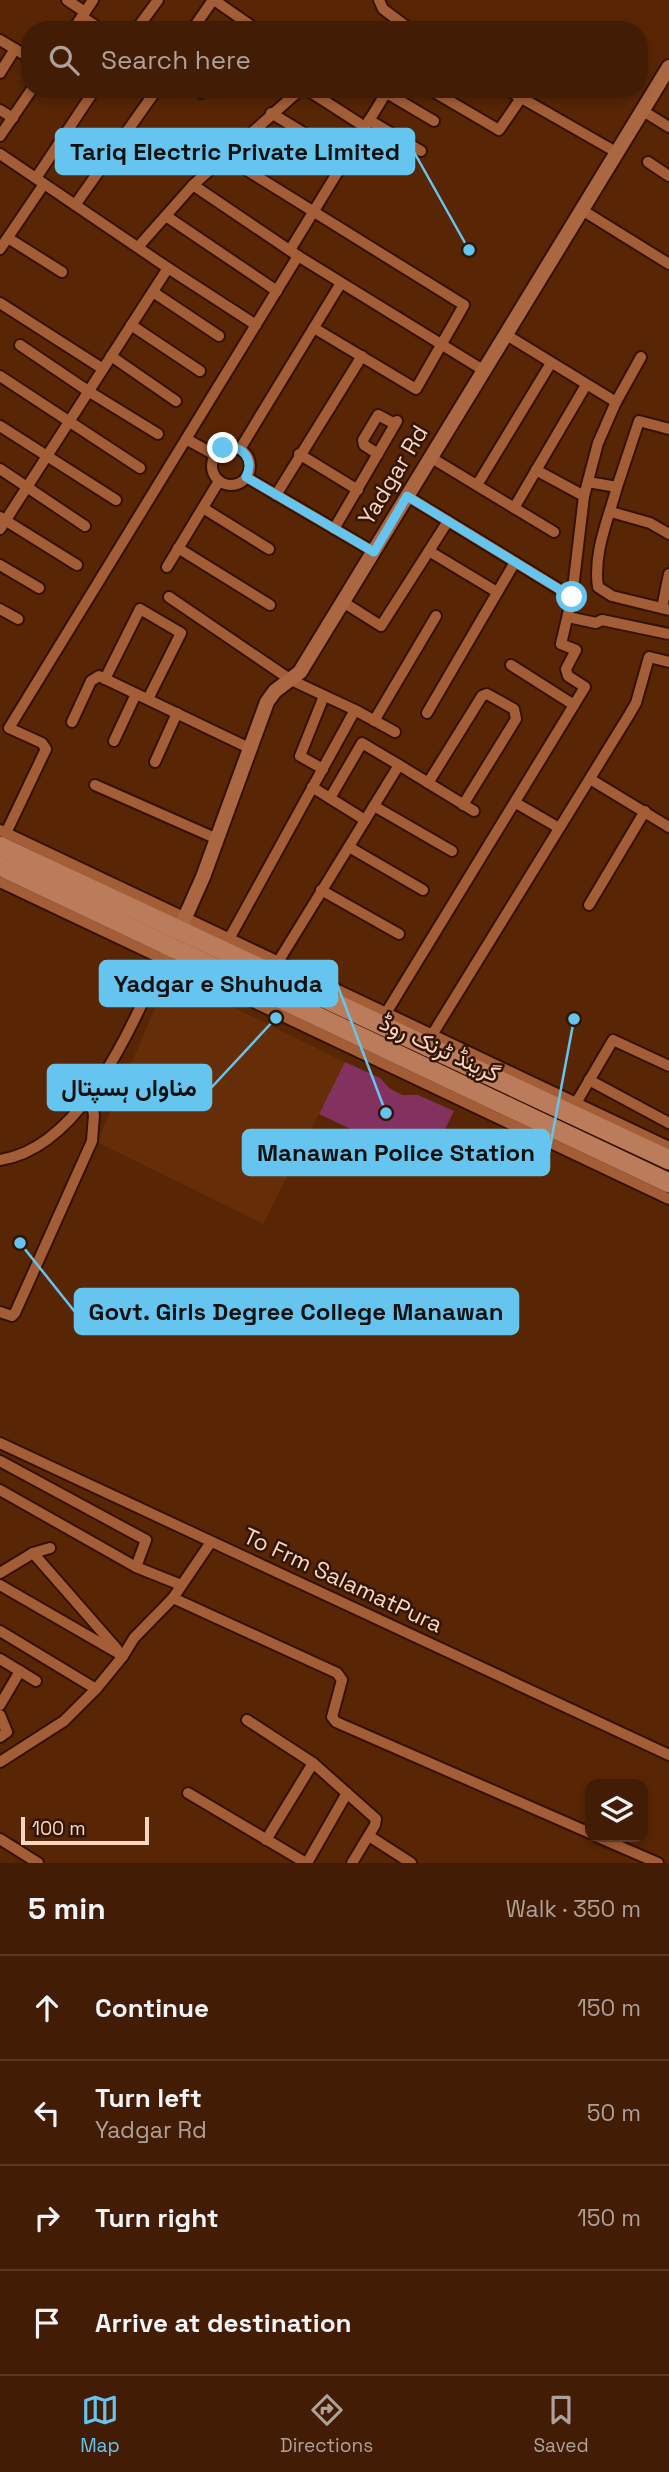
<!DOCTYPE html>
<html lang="en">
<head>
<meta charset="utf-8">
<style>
	body { margin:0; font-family:"Space Grotesk",Vazirmatn,sans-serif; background:#49250e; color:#f1f3f6 }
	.controls { position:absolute; right:21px; bottom:21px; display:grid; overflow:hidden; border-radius:14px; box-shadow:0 4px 10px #0003 }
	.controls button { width:63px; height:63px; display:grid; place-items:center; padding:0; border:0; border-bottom:2px solid #5a3a26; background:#421c04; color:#f1f3f6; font:35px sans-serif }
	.scale { position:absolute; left:21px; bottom:18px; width:128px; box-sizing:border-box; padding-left:7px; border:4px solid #fcd5c0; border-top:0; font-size:19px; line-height:24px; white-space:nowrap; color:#fcd5c0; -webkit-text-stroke:5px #311505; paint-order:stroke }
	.stop { position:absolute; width:21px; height:21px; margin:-16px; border:5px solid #65c5ee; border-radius:50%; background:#fff }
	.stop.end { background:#65c5ee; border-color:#fff; box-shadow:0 2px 7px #0008 }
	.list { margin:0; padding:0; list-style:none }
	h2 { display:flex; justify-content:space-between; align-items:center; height:91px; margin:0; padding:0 28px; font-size:30px }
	h2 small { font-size:23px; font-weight:400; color:#aea19a }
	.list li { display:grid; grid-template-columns:46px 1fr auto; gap:21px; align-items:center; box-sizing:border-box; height:105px; padding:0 28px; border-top:2px solid #5a3a26 }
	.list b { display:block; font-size:26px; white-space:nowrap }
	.list p { margin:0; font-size:23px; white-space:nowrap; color:#aea19a }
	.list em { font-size:23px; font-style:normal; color:#aea19a }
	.icon { flex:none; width:38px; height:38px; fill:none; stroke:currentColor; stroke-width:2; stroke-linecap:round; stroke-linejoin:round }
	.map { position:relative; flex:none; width:669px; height:1863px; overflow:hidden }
	.search { position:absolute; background:#421c04; box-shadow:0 4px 10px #0003; left:21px; right:21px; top:21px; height:77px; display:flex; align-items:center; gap:18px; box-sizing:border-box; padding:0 24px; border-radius:28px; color:#aea19a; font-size:26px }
	.sheet { height:511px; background:#421c04 }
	nav { display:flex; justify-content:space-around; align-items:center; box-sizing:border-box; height:98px; border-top:2px solid #5a3a26; background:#421c04; font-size:19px; color:#aea19a }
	nav a { display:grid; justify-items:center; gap:4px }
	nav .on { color:#65c5ee }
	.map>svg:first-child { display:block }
</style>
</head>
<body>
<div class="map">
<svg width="669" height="1863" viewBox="0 0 669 1863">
	<rect width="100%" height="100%" fill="#582605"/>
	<polygon fill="#652d08" points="169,976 345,1062 263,1224 97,1142"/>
	<polygon fill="#83325f" points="345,1062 380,1078 389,1088 402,1095 418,1095 454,1111 427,1165 319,1114"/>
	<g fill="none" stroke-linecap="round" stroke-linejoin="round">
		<g stroke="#351200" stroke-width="14">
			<g id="street">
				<polyline points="67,0 85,12"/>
				<polyline points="214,0 250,25 247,30"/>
				<polyline points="379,0 383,9 411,30"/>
				<polyline points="82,17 102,30"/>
				<polyline points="73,30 93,0"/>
				<polyline points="136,30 158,0"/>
				<polyline points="192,30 213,0"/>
				<polyline points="0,40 30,58"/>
				<polyline points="0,73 15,49"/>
				<polyline points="195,89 201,93 204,89"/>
				<polyline points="306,89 365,127"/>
				<polyline points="380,89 434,121"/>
				<polyline points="429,89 499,130 521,98"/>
				<polyline points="506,89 616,152"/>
				<polyline points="0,110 13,118"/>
				<polyline points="643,111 669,127"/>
				<polyline points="271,113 345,158"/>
				<polyline points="369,120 421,151"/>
				<polyline points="0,136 32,89"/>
				<polyline points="0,154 168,268 256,325"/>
				<polyline points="224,156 464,305 416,389 314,328"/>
				<polyline points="648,162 669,176"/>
				<polyline points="36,178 95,89"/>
				<polyline points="75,205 157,89"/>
				<polyline points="582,210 669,264"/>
				<polyline points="166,216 277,291"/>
				<polyline points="8,238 62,272"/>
				<polyline points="138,247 193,185 301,89"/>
				<polyline points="0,249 44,184"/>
				<polyline points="290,250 386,93"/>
				<polyline points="298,256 483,370"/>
				<polyline points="153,292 219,336"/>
				<polyline points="0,303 103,369"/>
				<polyline points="131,325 200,371"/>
				<polyline points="505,334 616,402"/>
				<polyline points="20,345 88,391 158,434"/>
				<polyline points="111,356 176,401"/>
				<polyline points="0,376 140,468"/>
				<polyline points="0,426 116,500"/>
				<polyline points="186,439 298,256 193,185"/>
				<circle cx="231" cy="466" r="19"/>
				<polyline points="240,449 341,283"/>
				<polyline points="299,454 358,490"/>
				<polyline points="378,454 364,445 363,440 378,415 395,424"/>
				<polyline points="430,457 554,532"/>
				<polyline points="0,469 85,526"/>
				<polyline points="536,470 584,496"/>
				<polyline points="246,477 374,552"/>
				<polyline points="588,482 617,487 639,421 669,429"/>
				<polyline points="477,485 551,363"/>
				<path d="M 617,487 C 608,520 593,553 598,587 L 612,596 L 669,610"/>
				<polyline points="276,495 362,356"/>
				<polyline points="407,496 515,562 427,713"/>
				<polyline points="203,508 269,549"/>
				<polyline points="514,508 586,385"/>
				<polyline points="611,512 650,523 669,534"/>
				<polyline points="0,517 77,565"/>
				<polyline points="0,529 168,268"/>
				<polyline points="334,529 397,421"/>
				<polyline points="178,548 270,605"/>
				<polyline points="429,551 497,592"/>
				<polyline points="515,562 572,597"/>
				<polyline points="0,565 39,588"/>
				<polyline points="167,567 219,481"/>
				<polyline points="169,597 291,680 355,710 229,939"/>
				<polyline points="343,602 381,626 448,521"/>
				<polyline points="662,608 669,574"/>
				<polyline points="0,609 18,619"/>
				<polyline points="568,617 596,623 602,620 669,634"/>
				<polyline points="511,665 574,705"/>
				<polyline points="105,679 140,609 181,633 148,699"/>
				<polyline points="355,710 395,732"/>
				<polyline points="374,721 436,616"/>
				<polyline points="72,722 91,681 99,676 249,748"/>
				<polyline points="114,741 136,694"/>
				<polyline points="155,762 177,713"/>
				<polyline points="323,769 300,756 324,696"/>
				<polyline points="590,779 669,827"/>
				<polyline points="428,783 482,696 487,694 514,709 516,719 463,805"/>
				<polyline points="95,785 215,838"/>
				<polyline points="312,787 365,820"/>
				<polyline points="330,798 362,743 399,765"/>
				<polyline points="516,803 559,828"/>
				<polyline points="374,806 452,851"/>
				<polyline points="0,830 669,1147"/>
				<polyline points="6,833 46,749 42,743 9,728 186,439 215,455"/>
				<polyline points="349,847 423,890"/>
				<polyline points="0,882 669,1199"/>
				<polyline points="321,890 399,934"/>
				<polyline points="589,905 645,811"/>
				<polyline points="278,962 399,765 474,811"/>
				<polyline points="386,1013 585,687 568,676 566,669 576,650 561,644 572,597 584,496 598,443 616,402 641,357"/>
				<polyline points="432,1035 629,715 636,703 649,657 669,662"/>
				<polyline points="589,1080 669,1123"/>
				<polyline points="576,1103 613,1040 669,1066"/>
				<path d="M 0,1160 C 84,1147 132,1023 165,955"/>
				<polyline points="0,1312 12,1316 15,1313 92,1141 94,1115 90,1096"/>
				<polyline points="0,1443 669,1755"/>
				<polyline points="0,1461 146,1540 136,1567"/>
				<polyline points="0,1490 136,1567 181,1585"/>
				<polyline points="33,1553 117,1649"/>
				<polyline points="0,1573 33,1553 50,1548"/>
				<polyline points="0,1585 123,1656"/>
				<polyline points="173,1598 337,1673 342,1680 332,1717 336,1722 590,1833"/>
				<polyline points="0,1631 96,1689"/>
				<polyline points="0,1659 36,1681"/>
				<polyline points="0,1705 20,1671"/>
				<polyline points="0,1715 7,1732 0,1737"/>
				<polyline points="247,1720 313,1763 376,1819 375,1825 352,1863"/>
				<polyline points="0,1762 64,1721 96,1689 123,1656 134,1638 173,1598 211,1542"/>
				<polyline points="188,1793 306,1863"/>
				<polyline points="369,1836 411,1863"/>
				<polyline points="598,1837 658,1863"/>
				<polyline points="0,1839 38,1863"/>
				<polyline points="266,1840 313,1763"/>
				<polyline points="307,1863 347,1793"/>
			</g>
		</g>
		<g stroke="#351200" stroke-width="18">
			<polyline id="secondary" points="179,931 203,877 267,702 275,691 300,672 669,67"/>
		</g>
		<g stroke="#351200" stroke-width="23">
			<g id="highway">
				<polyline points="0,846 669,1160"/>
				<polyline points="0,866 669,1183"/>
			</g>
		</g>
		<use href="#street" stroke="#a45e37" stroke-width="10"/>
		<use href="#secondary" stroke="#ab6742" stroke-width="14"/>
		<use href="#highway" stroke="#ba7c5b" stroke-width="19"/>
	</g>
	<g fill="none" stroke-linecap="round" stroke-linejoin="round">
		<path stroke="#65c5ee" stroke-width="9" d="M 223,448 C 242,444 255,459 246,477 L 374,552 L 407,496 L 572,597"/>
	</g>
	<g text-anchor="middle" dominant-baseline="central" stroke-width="5" stroke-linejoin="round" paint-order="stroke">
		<g font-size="23" fill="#fcd5c0" stroke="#311505">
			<text transform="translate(393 475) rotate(-59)">Yadgar Rd</text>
			<text transform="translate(440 1048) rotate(25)">گرینڈ ٹرنک روڈ</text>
			<text transform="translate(343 1580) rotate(25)">To Frm SalamatPura</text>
		</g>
	</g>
	<path fill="none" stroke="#65c5ee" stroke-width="2.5" d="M469 250L414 152M386 1113L337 984M276 1018L211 1088M574 1019L549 1153M20 1243L75 1312"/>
	<g fill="#65c5ee" stroke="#311505" stroke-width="2.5">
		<circle cx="469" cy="250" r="7"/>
		<circle cx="386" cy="1113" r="7"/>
		<circle cx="276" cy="1018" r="7"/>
		<circle cx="574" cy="1019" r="7"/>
		<circle cx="20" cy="1243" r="7"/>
	</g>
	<g fill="#65c5ee" stroke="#65c5ee" stroke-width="2.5">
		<rect x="56" y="129" width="358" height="45" rx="7"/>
		<rect x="100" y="961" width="237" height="45" rx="7"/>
		<rect x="48" y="1065" width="163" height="45" rx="7"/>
		<rect x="243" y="1130" width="306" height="45" rx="7"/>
		<rect x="75" y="1289" width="443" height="45" rx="7"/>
	</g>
	<g font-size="24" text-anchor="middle" font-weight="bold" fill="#111">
		<text x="235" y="160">Tariq Electric Private Limited</text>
		<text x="218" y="992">Yadgar e Shuhuda</text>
		<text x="129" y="1096">مناواں ہسپتال</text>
		<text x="396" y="1161">Manawan Police Station</text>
		<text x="296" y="1320">Govt. Girls Degree College Manawan</text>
	</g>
</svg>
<div class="controls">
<button><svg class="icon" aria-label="layers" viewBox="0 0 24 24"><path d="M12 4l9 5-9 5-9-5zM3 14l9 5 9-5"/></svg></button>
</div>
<div class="scale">100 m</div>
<div class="stop" style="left:572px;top:597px"></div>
<div class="stop end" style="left:223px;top:448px"></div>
<div class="search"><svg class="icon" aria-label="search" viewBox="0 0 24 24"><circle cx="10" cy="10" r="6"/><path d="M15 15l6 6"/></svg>Search here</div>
</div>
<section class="sheet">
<h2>5 min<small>Walk · 350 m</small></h2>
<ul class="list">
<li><svg class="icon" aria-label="ahead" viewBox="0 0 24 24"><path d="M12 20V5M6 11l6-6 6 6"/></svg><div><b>Continue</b></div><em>150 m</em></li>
<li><svg class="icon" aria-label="left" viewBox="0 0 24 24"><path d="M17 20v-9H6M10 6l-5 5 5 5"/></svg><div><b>Turn left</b><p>Yadgar Rd</p></div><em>50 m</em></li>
<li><svg class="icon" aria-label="right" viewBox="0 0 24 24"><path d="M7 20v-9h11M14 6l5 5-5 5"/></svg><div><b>Turn right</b></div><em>150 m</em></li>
<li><svg class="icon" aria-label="arrive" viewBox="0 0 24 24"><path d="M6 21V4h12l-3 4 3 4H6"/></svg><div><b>Arrive at destination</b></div></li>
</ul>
</section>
<nav>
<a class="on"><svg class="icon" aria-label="map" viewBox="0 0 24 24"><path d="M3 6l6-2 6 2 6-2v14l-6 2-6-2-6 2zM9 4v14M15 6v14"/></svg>Map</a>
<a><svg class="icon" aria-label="directions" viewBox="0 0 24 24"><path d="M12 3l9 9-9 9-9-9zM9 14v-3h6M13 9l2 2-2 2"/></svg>Directions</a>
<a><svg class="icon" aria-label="saved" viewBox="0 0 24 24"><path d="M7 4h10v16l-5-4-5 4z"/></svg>Saved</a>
</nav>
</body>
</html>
